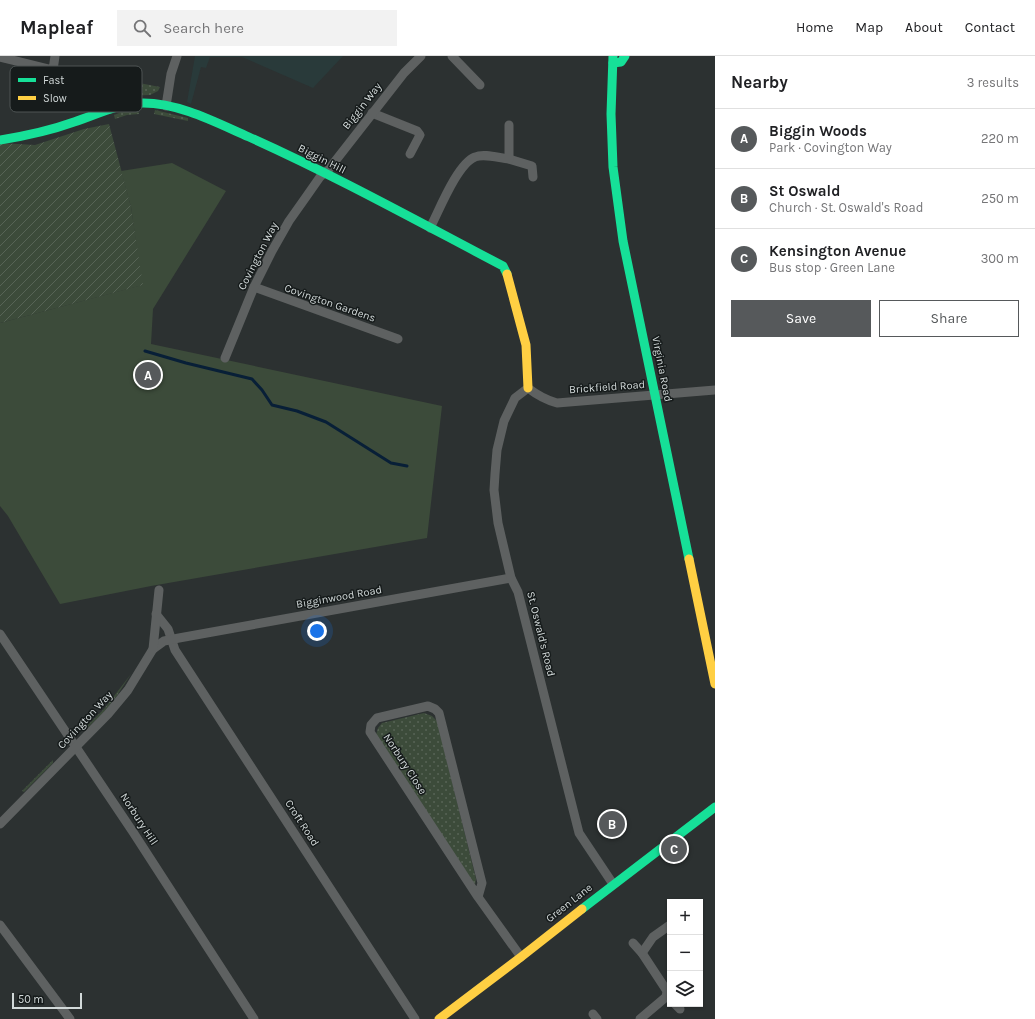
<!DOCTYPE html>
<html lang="en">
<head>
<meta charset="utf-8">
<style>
	body { margin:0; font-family:Karla,sans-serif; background:#f2f2f2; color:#202124 }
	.controls { position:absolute; right:12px; bottom:12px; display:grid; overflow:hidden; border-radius:0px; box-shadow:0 1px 3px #0004 }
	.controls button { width:36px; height:36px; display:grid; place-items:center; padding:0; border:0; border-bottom:1px solid #e0e0e0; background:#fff; color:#202124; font:20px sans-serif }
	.scale { position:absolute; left:12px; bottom:10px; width:70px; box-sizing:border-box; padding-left:4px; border:2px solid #d2d9d9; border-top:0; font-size:11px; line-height:14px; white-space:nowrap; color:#d2d9d9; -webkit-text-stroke:3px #161b1b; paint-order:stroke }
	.you { position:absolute; left:317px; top:575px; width:14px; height:14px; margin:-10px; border:3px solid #fff; border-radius:50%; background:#1a73e8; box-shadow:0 0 0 6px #1a73e833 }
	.badge { display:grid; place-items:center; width:26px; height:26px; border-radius:50%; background:#56595b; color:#fff; font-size:13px; font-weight:700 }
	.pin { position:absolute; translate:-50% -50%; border:2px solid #fff; box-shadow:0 1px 4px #0006 }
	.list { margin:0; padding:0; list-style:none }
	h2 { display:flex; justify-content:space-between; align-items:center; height:52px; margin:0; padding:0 16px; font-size:17px }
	h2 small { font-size:13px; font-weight:400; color:#757577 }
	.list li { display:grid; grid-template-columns:26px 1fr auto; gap:12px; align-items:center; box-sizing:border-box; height:60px; padding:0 16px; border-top:1px solid #e0e0e0 }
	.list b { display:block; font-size:15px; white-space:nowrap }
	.list p { margin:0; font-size:13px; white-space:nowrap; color:#757577 }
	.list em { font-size:13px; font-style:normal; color:#757577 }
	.actions { display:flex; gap:8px; padding:12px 16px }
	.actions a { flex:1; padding:9px 0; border:1px solid #56595b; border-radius:0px; text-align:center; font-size:14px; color:#56595b }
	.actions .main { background:#56595b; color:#fff }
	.icon { flex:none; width:22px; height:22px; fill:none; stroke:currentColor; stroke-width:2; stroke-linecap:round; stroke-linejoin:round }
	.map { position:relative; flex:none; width:715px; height:963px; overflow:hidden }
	header { display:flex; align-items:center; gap:24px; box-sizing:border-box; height:56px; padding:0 20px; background:#fff; border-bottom:1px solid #e0e0e0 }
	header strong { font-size:19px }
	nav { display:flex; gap:22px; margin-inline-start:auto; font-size:14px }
	.search { width:280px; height:36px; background:#f2f2f2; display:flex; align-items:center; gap:10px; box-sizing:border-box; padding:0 14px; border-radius:0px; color:#757577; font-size:15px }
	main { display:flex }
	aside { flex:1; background:#fff }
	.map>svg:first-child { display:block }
</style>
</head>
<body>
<header>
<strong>Mapleaf</strong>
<div class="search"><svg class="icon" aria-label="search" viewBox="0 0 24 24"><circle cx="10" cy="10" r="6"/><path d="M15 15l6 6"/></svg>Search here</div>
<nav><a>Home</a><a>Map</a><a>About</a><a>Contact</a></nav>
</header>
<main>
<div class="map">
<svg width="715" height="963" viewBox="0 0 715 963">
	<defs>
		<pattern id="grass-dots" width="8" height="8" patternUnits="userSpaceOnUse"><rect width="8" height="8" fill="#3c4b3a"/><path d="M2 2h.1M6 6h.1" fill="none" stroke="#576456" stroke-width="1.8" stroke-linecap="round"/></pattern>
		<pattern id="garden-furrows" width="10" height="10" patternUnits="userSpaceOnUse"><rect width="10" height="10" fill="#3c4b3a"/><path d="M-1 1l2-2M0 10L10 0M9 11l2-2" fill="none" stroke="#576456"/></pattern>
	</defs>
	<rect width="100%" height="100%" fill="#2c3131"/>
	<polygon fill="#293a3a" points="195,0 343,0 313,32 242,1 210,1 206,12 201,11 191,48 187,46"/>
	<g fill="url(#grass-dots)">
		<polygon points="135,12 134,26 160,31 158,35 150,39 122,40 97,49 94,42 91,40 92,15"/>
		<polygon points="138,53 139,58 127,59 115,63 114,59 124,55"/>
		<polygon points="155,54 188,62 188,65 154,58"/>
		<polygon points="131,618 116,641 103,657 86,673 84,673 104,653"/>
		<polygon points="424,657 432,660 437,665 476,823 475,829 376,679 378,672 382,667"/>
		<polygon points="53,704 53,707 24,736 22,735"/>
	</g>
	<polygon fill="#3c4b3a" points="172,107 226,135 153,253 151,288 442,350 427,482 151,530 60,548 8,460 0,450 0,267 142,229 131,151 121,115"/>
	<polygon fill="url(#garden-furrows)" points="109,68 131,151 143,229 0,267 0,87 35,89 84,73"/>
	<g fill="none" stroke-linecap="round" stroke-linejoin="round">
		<polyline stroke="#081f37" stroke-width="3" points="145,295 186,307 252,323 262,334 272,349 297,355 326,366 391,407 407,410"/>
		<g stroke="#5e6161" stroke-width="9">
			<polyline points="452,0 480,29"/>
			<polyline points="0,1 53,14 55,0"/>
			<polyline points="166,50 171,18 177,0"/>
			<polyline points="372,57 417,75 420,79 410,98"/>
			<polyline points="509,103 532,110 533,121"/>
			<path d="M 430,172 C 439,155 457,108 475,101 C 484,97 499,102 509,103 L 509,69"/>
			<polyline points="254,231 398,283"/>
			<polyline points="225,302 254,231 272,195 289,165 306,141 320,121 329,113 404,17 421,0"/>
			<polyline points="156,558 168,573 175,594 415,963"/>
			<polyline points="0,578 133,776 254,963"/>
			<polyline points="153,593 164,585 179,582 511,522"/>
			<polyline points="0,768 108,658 128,634 153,593 159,534"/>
			<path d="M 613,828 L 579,777 L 518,536 L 511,522 L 498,467 L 494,434 L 495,418 L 497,394 L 504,365 L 515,342 L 528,332 C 537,339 546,344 557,347 L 715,334"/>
			<polyline points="478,841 370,676 371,669 377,662 428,650 435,653 439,657 482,827 478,841 521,901"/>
			<polyline points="0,869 70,963"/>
			<polyline points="633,887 642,897 667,935 666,941 640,963"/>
			<polyline points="642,897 653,881 670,869"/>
			<polyline points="675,948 680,953"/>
			<polyline points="593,958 597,963"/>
		</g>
		<g stroke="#16e098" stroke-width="9">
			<polyline points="613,0 611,58 613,111 623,185 689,503"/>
			<polyline points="613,7 621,6 625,0"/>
			<path d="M 0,84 C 25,80 49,75 74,66 C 96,59 119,47 143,47 C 180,47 217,67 249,81 C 336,120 419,166 503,210 L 507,218"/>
			<polyline points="582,853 715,751"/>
		</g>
		<g stroke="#ffcf43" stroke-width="9">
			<polyline points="507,218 526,289 528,332"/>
			<polyline points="689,503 715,628"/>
			<polyline points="439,963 521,901 582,853"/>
		</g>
	</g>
	<g text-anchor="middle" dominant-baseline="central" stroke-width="3" stroke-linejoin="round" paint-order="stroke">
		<g font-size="11" fill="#d2d9d9" stroke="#161b1b">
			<text transform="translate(362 50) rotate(-52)">Biggin Way</text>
			<text transform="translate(322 103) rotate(27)">Biggin Hill</text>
			<text transform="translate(258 200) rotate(-63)">Covington Way</text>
			<text transform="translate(330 247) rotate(19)">Covington Gardens</text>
			<text transform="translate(662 313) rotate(79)">Virginia Road</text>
			<text transform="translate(607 331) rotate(-4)">Brickfield Road</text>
			<text transform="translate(339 541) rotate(-10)">Bigginwood Road</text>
			<text transform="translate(541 578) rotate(76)">St. Oswald's Road</text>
			<text transform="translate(85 664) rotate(-47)">Covington Way</text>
			<text transform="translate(405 708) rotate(57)">Norbury Close</text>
			<text transform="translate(139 763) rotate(57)">Norbury Hill</text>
			<text transform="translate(302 767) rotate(57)">Croft Road</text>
			<text transform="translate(569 847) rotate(-38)">Green Lane</text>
		</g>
	</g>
	<rect x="10" y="10" width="132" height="46" rx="6" fill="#161b1b" stroke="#4e5454" stroke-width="1"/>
	<rect x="18" y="22" width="18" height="4" fill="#16e098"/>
	<rect x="18" y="40" width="18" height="4" fill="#ffcf43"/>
	<g font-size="11" fill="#d2d9d9">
		<text x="43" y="28">Fast</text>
		<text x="43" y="46">Slow</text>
	</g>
</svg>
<div class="controls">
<button>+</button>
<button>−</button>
<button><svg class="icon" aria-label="layers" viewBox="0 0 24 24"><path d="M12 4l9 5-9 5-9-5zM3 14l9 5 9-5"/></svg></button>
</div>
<div class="scale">50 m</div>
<div class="you"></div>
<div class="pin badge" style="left:148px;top:319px">A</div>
<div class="pin badge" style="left:612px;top:768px">B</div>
<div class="pin badge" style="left:674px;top:793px">C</div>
</div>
<aside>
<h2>Nearby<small>3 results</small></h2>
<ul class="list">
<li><span class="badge">A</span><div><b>Biggin Woods</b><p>Park · Covington Way</p></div><em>220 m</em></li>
<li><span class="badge">B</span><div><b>St Oswald</b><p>Church · St. Oswald's Road</p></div><em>250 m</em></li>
<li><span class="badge">C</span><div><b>Kensington Avenue</b><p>Bus stop · Green Lane</p></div><em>300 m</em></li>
</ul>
<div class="actions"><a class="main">Save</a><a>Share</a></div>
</aside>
</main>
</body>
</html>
